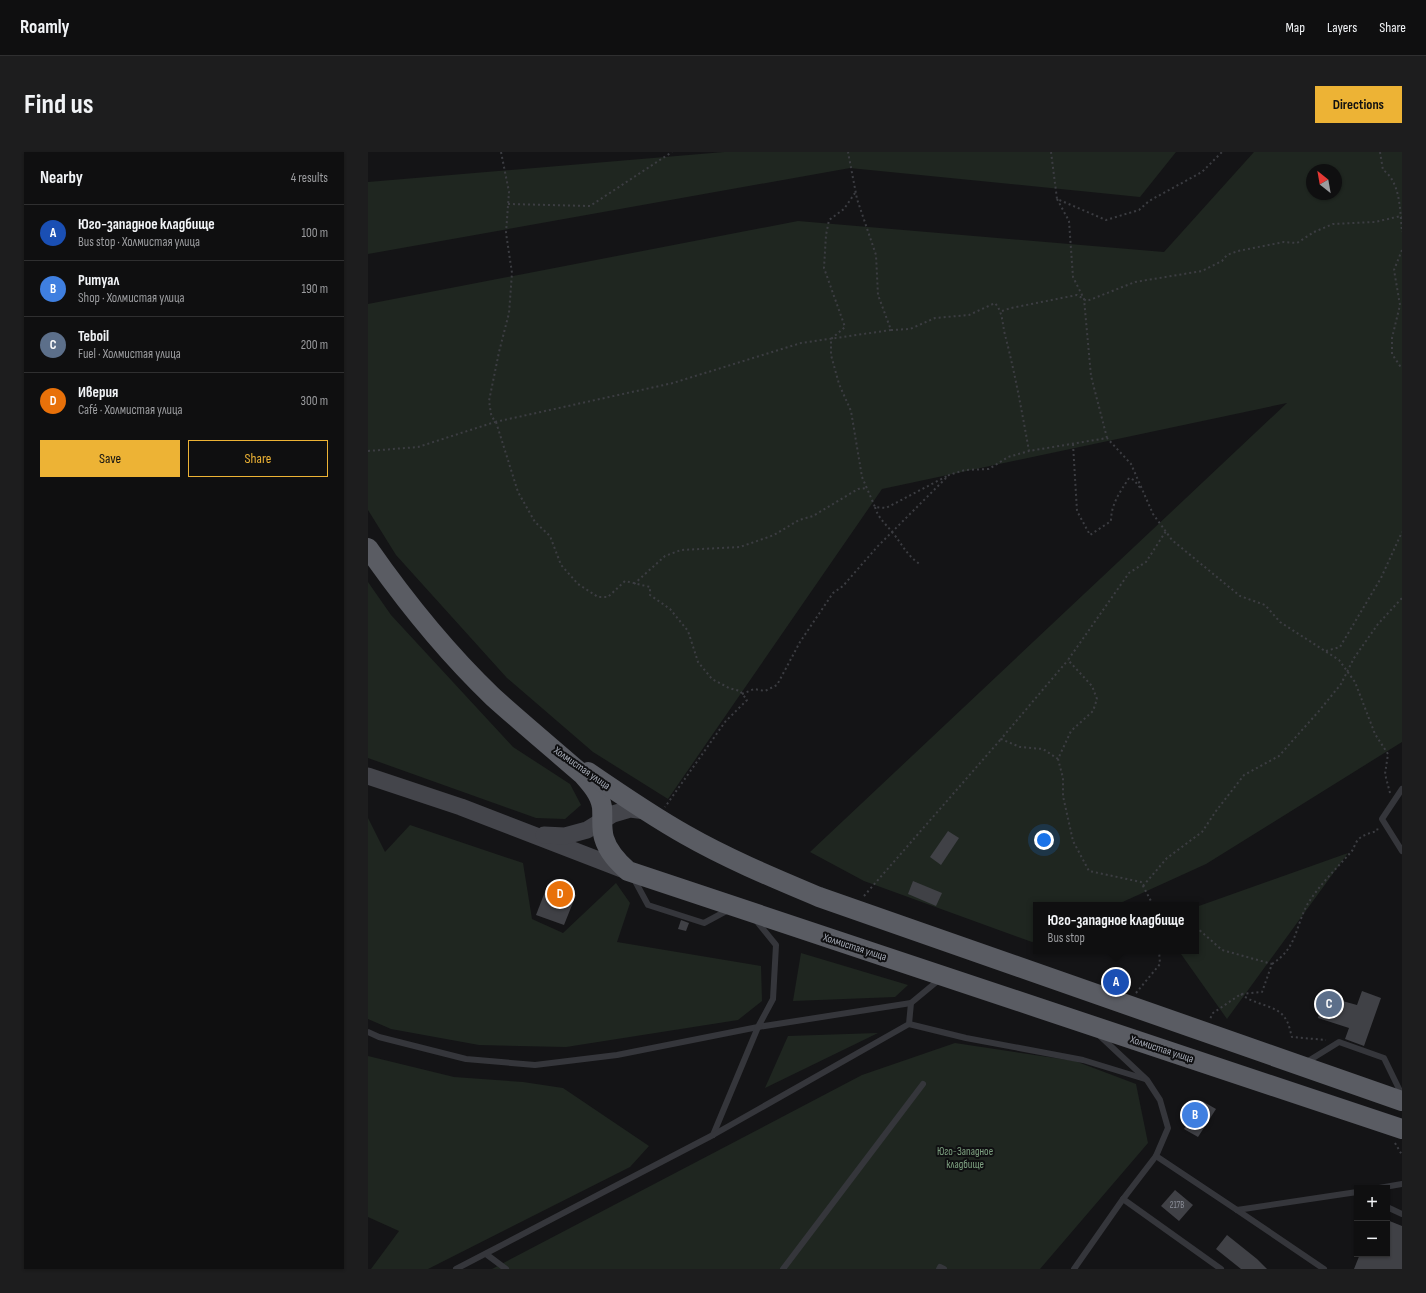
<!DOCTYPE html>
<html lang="en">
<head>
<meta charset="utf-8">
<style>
	body { margin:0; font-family:"Sofia Sans Condensed",sans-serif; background:#1d1d1e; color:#f1f3f6 }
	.controls { position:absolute; right:12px; bottom:12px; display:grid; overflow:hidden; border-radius:0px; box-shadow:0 1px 3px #0004 }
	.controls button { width:36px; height:36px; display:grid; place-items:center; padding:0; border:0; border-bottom:1px solid #2f2f30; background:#0f0f10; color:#f1f3f6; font:20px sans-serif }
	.compass { position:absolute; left:938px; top:12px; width:36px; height:36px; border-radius:50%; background:#0f0f10; box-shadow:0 1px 3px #0004; rotate:329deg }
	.you { position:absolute; left:676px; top:688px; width:14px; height:14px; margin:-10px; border:3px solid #fff; border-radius:50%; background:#1a73e8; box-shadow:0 0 0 6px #1a73e833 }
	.badge { display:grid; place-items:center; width:26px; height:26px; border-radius:50%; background:#edb335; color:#fff; font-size:13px; font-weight:700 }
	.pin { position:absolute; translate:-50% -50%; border:2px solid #fff; box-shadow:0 1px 4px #0006 }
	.popup { position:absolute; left:665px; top:750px; width:166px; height:52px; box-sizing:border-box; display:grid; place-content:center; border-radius:0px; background:#0f0f10; filter:drop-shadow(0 1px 3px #0005); font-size:13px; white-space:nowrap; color:#9b9c9f }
	.popup b { font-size:15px; color:#f1f3f6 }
	.popup::after { content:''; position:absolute; left:50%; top:100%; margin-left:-8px; border:8px solid transparent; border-top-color:#0f0f10 }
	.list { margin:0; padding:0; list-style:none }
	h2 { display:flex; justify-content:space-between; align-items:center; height:52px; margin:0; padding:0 16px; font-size:17px }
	h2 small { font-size:13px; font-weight:400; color:#9b9c9f }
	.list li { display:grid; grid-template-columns:26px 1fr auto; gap:12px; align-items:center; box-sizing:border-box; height:56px; padding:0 16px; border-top:1px solid #2f2f30 }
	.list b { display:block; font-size:15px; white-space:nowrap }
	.list p { margin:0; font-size:13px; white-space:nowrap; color:#9b9c9f }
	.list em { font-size:13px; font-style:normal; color:#9b9c9f }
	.actions { display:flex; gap:8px; padding:12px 16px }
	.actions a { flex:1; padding:9px 0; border:1px solid #edb335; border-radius:0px; text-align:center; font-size:14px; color:#edb335 }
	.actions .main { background:#edb335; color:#111 }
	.map { position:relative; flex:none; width:1034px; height:1117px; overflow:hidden; border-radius:0px }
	header { display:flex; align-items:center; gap:24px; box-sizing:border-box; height:56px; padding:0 20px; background:#0f0f10; border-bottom:1px solid #2f2f30 }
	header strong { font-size:19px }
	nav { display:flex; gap:22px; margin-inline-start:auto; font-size:14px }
	.intro { display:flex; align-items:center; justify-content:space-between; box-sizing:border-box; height:96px; padding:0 24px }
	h1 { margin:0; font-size:28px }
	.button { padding:10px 18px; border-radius:0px; background:#edb335; color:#111; font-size:14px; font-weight:700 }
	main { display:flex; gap:24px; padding:0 24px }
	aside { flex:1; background:#0f0f10; border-radius:0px; box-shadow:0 1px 3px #0004 }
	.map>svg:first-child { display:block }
</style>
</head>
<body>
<header>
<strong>Roamly</strong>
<nav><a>Map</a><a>Layers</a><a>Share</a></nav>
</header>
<div class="intro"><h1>Find us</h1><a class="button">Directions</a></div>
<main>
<aside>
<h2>Nearby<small>4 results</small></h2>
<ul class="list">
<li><span class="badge" style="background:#1a4fb4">A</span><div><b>Юго-западное кладбище</b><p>Bus stop · Холмистая улица</p></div><em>100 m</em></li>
<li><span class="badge" style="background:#3f7fe0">B</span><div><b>Ритуал</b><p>Shop · Холмистая улица</p></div><em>190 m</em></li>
<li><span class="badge" style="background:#5c6f8a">C</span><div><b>Teboil</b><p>Fuel · Холмистая улица</p></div><em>200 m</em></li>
<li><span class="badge" style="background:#e8710a">D</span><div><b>Иверия</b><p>Café · Холмистая улица</p></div><em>300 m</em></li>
</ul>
<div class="actions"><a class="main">Save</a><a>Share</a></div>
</aside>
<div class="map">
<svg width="1034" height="1117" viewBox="0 0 1034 1117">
	<rect width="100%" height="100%" fill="#141416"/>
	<g fill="#1f2620" fill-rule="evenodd">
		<polygon points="356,0 808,0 772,45 482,16 0,102 0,30"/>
		<path d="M 886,0 L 1034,0 L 1034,590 L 838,712 L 748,753 L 668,753 L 668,789 L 664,790 L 496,729 L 442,700 L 919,251 L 514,337 L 300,647 L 225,600 L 139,526 L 28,403 L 0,358 L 0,152 L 430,69 L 796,100 ZM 944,18 L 968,18 L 968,42 L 944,42 Z"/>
		<polygon points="0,430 23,463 145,595 202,632 213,653 197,667 168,666 0,606"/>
		<polygon points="0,666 17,700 42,673 155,711 164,767 195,781 248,731 262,751 249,790 393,814 394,849 370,868 198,895 111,893 23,877 0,867"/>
		<polygon points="980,701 859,867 813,802 704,799 828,799 828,755"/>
		<polygon points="433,801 540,833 527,845 425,849"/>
		<polygon points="510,881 397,936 420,884"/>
		<polygon points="587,891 707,909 768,932 780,991 672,1117 124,1117 494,923"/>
		<polygon points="0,904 86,925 155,930 195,936 281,994 262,1015 60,1117 3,1117 31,1079 0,1065"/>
	</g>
	<g fill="#404146">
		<polygon points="580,679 591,686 573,713 562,705"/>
		<polygon points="545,729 574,741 568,754 540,742"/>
		<polygon points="180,732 208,743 196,773 168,763"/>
		<polygon points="313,768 321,771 318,779 310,777"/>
		<polygon points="994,839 1013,846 996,894 977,887 981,876 950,866 956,844 989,853"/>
		<polygon points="834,949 848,957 830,985 816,977"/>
		<polygon points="807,1038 825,1053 811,1069 793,1054"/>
		<polygon points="1019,1068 1034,1074 1034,1117 986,1117 992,1102 1019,1102"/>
		<polygon points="859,1083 889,1107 899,1117 873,1117 848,1097"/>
	</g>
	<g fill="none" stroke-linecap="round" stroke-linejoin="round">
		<g stroke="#3c3d42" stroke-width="2" stroke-dasharray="2 3" stroke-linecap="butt">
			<polyline points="133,0 141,40 138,81 144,121 141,161 131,200 121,249 123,262 127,270 305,231 433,191 523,178 510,143 508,103 489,47 480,0"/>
			<polyline points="683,0 689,47 738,68 771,58 781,49 834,20 854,0"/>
			<path d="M 1012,0 L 1015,18 C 1033,30 1032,60 1034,80"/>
			<polyline points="487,41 476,57 461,68 458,83 456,116 477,175 463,187 463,203 471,232 483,259 494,325 507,355 518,356 581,323"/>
			<polyline points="689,47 701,69 705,125 716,147 723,224 739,286"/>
			<polyline points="140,52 222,54 304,0"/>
			<polyline points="1034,98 1026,118 1032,153 1024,186 1024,202 1034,217"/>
			<polyline points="634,159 643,156 709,143 719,149 767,130 834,119 854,109 859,103 870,99 916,90 929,91 946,80 965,72 1007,70 1033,64 1034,65"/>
			<path d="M 523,178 L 542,177 L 567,166 L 601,163 L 627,151 C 635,161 634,170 637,183 C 647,221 654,260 661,299 L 739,286 L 763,312 L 785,362 L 804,388 L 872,444 L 897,453 L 912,470 L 971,508 L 987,530 L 1007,582 L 1020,602 L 1017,622 L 1022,641"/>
			<polyline points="128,270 150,340 167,370 182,384 193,413 210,432 230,445 240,445 257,429 282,435 282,443 302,457 320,479 330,510 344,527 361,536 372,539 379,548 357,570 297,655"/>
			<path d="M 705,292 L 709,359 L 722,383 L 743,369 C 743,352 752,340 761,326 L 766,328 L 773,337"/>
			<polyline points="0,299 50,295 127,270"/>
			<path d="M 507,355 C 510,366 517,371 524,380 C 535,393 538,403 553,413"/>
			<polyline points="266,432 297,404 313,398 372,395 406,383 431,368 445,364 490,337 498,336"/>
			<polyline points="958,499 972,495 1013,426 1034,380"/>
			<polyline points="374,542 386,537 397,539 409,533 432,490 465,441 475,434 509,395 581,323 597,318 621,317 640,305 661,299"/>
			<polyline points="690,607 675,597 652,595 633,587 700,508"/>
			<polyline points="775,734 799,706 834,680 848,659 876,623 911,604 951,559 973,532 986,506 1010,472 1034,446"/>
			<polyline points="496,744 633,587"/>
			<polyline points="785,753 773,730 721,719 705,689 695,644 695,626 690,607 703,579 725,559 729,547 724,534 700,508 761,421 778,410 798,379"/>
			<polyline points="828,775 854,798 904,812 894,840 873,842 845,861 842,867"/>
			<path d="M 904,812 C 929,796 927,776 939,753 C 951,733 969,716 984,699 C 986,696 987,691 990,688 C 994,683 1002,681 1009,679 L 1010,675"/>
			<polyline points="768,841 792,812 791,799"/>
			<path d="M 873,842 C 886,853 909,853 917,866 C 921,871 922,879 924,885 L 958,888"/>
			<polyline points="1027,991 1034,1003"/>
		</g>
		<g stroke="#35363b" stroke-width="6">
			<polyline points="1034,637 1014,667 1034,699"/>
			<polyline points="266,727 280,753 336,771 362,757"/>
			<polyline points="541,872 598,886 715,908 777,927"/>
			<polyline points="0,880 11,885 98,907 167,913 249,903 390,875 543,851"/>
			<polyline points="937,911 971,890 1016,906 1034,943"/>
			<polyline points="345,983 390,875 405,847 408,793 387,767"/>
			<polyline points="788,1004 869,1058 989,1040"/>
			<polyline points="1011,1036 1034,1032"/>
			<polyline points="755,1047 853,1117"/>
			<polyline points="1019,1055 1034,1062"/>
			<polyline points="869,1058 956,1117"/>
			<polyline points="118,1102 138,1117"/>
			<polyline points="88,1117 345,983 541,872 543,851 572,827"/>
			<polyline points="415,1117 555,932"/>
			<polyline points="571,1117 572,1115 576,1117"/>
			<polyline points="706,1117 755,1047 788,1004 800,976 792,948 779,928 732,884"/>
		</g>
		<g stroke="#44454b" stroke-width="17">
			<polyline points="0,624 93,655 259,719"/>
			<polyline points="176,683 197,684 219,678 245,662 262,657 278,659"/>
		</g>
		<g stroke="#5a5c63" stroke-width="20">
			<path d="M 0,396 C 37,449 78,500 125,545 C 154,571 185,597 215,623 C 223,632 232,642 234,655 C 235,666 233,676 236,686 C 240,700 250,710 260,719 L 1034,977"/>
			<path d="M 220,620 C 252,642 284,664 318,683 C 360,707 406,726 451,745 L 1034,949"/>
		</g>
	</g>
	<g text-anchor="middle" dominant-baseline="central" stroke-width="4" stroke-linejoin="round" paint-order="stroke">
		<g font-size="9" fill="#8c909a">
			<text x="809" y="1053">217В</text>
		</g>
		<g font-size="11" fill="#a6abb6" stroke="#0f0f11">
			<text transform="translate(214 616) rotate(35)">Холмистая улица</text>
			<text transform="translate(487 795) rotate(18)">Холмистая улица</text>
			<text transform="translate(794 897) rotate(18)">Холмистая улица</text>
		</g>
		<g font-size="11" fill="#7ea181" stroke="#0f0f11">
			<text x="597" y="999">Юго-Западное<tspan x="597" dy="13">кладбище</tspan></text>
		</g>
	</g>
</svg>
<div class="controls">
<button>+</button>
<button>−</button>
</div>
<svg class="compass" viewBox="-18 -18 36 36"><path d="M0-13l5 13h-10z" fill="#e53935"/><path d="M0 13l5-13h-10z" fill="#9b9c9f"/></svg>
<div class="you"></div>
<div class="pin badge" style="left:748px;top:830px;background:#1a4fb4">A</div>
<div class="popup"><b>Юго-западное кладбище</b>Bus stop</div>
<div class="pin badge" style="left:827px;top:963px;background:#3f7fe0">B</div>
<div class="pin badge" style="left:961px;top:852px;background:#5c6f8a">C</div>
<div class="pin badge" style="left:192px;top:742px;background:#e8710a">D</div>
</div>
</main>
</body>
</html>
